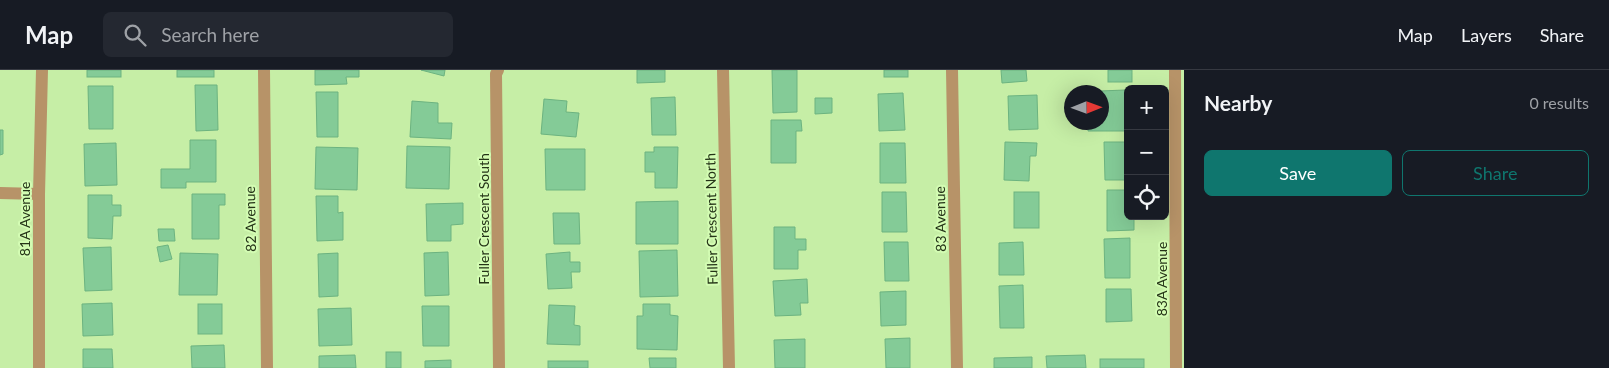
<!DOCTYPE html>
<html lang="en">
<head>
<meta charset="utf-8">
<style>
	body { margin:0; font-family:Lato,sans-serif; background:#242831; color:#f1f3f6 }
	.controls { position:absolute; right:15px; top:15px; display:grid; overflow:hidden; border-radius:8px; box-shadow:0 5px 20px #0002 }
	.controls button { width:45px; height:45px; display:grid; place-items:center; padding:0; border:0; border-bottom:1px solid #363941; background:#171b24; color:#f1f3f6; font:25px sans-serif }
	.compass { position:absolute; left:1064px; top:15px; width:45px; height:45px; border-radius:50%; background:#171b24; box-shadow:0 5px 20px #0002; rotate:89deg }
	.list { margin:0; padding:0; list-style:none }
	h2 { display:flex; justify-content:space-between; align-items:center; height:65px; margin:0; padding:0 20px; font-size:21px }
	h2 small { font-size:16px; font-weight:400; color:#9ea1a6 }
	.actions { display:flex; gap:10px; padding:15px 20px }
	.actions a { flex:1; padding:11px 0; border:1px solid #0f766e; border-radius:8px; text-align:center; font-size:18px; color:#0f766e }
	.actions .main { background:#0f766e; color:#fff }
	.icon { flex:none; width:28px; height:28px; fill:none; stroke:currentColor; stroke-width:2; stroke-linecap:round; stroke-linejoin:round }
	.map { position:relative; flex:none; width:1184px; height:298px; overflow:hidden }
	header { display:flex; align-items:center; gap:30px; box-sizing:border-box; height:70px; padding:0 25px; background:#171b24; border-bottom:1px solid #363941 }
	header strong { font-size:24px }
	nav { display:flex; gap:28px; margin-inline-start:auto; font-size:18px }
	.search { width:350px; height:45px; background:#242831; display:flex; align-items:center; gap:12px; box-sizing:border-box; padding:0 18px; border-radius:8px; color:#9ea1a6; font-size:19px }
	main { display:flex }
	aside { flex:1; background:#171b24 }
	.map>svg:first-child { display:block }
</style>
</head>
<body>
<header>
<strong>Map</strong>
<div class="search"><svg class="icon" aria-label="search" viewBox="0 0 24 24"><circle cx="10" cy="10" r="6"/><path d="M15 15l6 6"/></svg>Search here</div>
<nav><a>Map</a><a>Layers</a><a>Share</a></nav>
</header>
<main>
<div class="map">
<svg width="1184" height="298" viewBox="0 0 1184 298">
	<rect width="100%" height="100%" fill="#c6eea6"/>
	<g fill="#84cb97" stroke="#6cb380">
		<rect x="87" y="0" width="34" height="7"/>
		<rect x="177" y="0" width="37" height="7"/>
		<polygon points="315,0 359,0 359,7 346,7 347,14 315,15"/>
		<polygon points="421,0 445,0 444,6"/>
		<polygon points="637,0 665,0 665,12 637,13"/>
		<polygon points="772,0 797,0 797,42 773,43"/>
		<rect x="884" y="0" width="24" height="7"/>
		<polygon points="1001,0 1026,0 1027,11 1002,13"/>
		<rect x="1108" y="0" width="24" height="12"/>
		<polygon points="195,15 217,15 218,60 196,61"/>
		<polygon points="88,16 113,16 113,59 89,59"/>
		<polygon points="1125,20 1126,61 1088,61 1088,52 1102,52 1100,21"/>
		<polygon points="316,22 338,22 338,67 317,67"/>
		<polygon points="903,23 905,60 879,61 878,24"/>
		<polygon points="1037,25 1038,59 1009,60 1008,26"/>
		<polygon points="675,27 676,65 652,65 651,28"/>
		<polygon points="815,28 832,28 832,43 815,44"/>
		<polygon points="544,29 567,31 566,42 579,43 576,67 541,64"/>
		<polygon points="412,31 438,33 438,53 452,53 451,69 410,67"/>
		<polygon points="771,50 801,50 802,61 796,61 796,93 771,93"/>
		<polygon points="0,60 3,60 3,84 0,85"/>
		<polygon points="190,70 216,70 216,112 186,112 186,118 161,118 161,99 190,99"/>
		<polygon points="1005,72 1037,73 1036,86 1030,86 1029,111 1004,110"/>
		<polygon points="1104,72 1128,72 1128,110 1105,110"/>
		<polygon points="116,73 117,115 85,116 84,74"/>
		<polygon points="880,73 905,73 906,113 880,113"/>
		<polygon points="407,76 450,77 449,119 406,118"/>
		<polygon points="316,77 358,78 357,120 315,119"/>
		<polygon points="654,77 678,77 677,118 655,118 655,102 645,102 645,82 654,82"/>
		<polygon points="545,79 585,79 585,120 546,120"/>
		<polygon points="1107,120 1128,120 1128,146 1134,146 1134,160 1107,161"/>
		<polygon points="882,122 906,122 907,162 882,162"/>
		<rect x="1014" y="122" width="25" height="36"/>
		<polygon points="192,124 225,124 225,135 219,135 219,169 192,169"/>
		<polygon points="88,125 112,125 112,135 121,135 121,146 113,146 112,169 88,168"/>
		<polygon points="316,126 338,126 338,143 343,142 343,170 317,171"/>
		<polygon points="678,131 678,174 636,174 636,132"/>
		<polygon points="463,133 463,154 451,155 451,171 427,171 426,134"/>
		<polygon points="553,143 579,143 580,174 554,174"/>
		<polygon points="774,157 795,157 795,169 806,169 806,180 798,180 798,199 774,199"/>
		<polygon points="158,159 174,159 175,171 159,171"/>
		<polygon points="1130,168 1130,208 1105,208 1104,169"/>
		<polygon points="884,172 908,172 909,211 885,211"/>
		<polygon points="1023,172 1024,205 999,205 999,173"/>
		<polygon points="168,175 172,189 160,192 157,177"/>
		<polygon points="111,177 112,220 85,221 83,178"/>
		<polygon points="677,180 678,226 640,227 639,181"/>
		<polygon points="448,182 449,225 425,226 424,183"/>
		<polygon points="570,182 570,192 580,192 580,202 571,202 572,218 548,219 546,184"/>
		<polygon points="180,183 218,184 217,225 179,225"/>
		<polygon points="338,183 338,226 319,227 318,184"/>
		<polygon points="807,209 808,233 800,233 801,245 775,246 773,211"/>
		<polygon points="1023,215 1024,258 1000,258 999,216"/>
		<polygon points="1106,219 1131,219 1132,251 1106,252"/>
		<polygon points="906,221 906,255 881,256 880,222"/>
		<polygon points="112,233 113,265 83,266 82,234"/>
		<rect x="198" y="234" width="24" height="30"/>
		<polygon points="643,234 670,234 670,245 678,246 677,280 637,279 637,246 643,246"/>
		<polygon points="549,235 575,236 574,255 580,256 580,275 547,274"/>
		<polygon points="422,236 449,236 449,276 423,276"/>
		<polygon points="351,238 352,275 319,276 318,239"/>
		<polygon points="910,268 910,298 886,298 885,269"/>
		<polygon points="805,269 805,298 775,298 774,270"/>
		<polygon points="224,275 225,298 192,298 191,276"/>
		<polygon points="83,279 112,279 113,298 83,298"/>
		<rect x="386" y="282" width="15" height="16"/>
		<polygon points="355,285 356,298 319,298 319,286"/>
		<polygon points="1085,285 1086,298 1047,298 1046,286"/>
		<polygon points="1032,287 1032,298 994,298 994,288"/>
		<polygon points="649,288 676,288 676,298 650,298"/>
		<rect x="1100" y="289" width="44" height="9"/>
		<polygon points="451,290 451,298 425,298 425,291"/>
		<rect x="548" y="291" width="40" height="7"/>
	</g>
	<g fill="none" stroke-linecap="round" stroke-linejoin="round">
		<g stroke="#b79368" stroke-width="12">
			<polyline points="264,0 267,298"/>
			<polyline points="498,0 496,4 499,298"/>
			<polyline points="723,0 729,298"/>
			<polyline points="952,0 957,298"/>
			<polyline points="1175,0 1176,298"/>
			<polyline points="0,123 39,124"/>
			<polyline points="39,298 39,124 42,0"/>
		</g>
	</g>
	<g text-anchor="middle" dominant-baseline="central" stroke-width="4" stroke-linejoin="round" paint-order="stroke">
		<g font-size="14" fill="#243317" stroke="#d3fcb3">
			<text transform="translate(24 149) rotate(-90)">81A Avenue</text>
			<text transform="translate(250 149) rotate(-91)">82 Avenue</text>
			<text transform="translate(483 149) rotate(-90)">Fuller Crescent South</text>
			<text transform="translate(711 149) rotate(-91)">Fuller Crescent North</text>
			<text transform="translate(940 149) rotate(-91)">83 Avenue</text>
			<text transform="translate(1161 209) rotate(-90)">83A Avenue</text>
		</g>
	</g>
</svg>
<div class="controls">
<button>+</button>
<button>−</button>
<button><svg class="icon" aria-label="locate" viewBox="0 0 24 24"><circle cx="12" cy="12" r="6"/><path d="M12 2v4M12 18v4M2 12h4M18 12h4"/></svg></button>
</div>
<svg class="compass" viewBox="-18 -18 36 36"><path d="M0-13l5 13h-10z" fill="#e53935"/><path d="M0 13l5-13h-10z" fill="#9ea1a6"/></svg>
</div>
<aside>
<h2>Nearby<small>0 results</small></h2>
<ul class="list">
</ul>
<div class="actions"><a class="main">Save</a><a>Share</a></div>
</aside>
</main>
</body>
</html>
